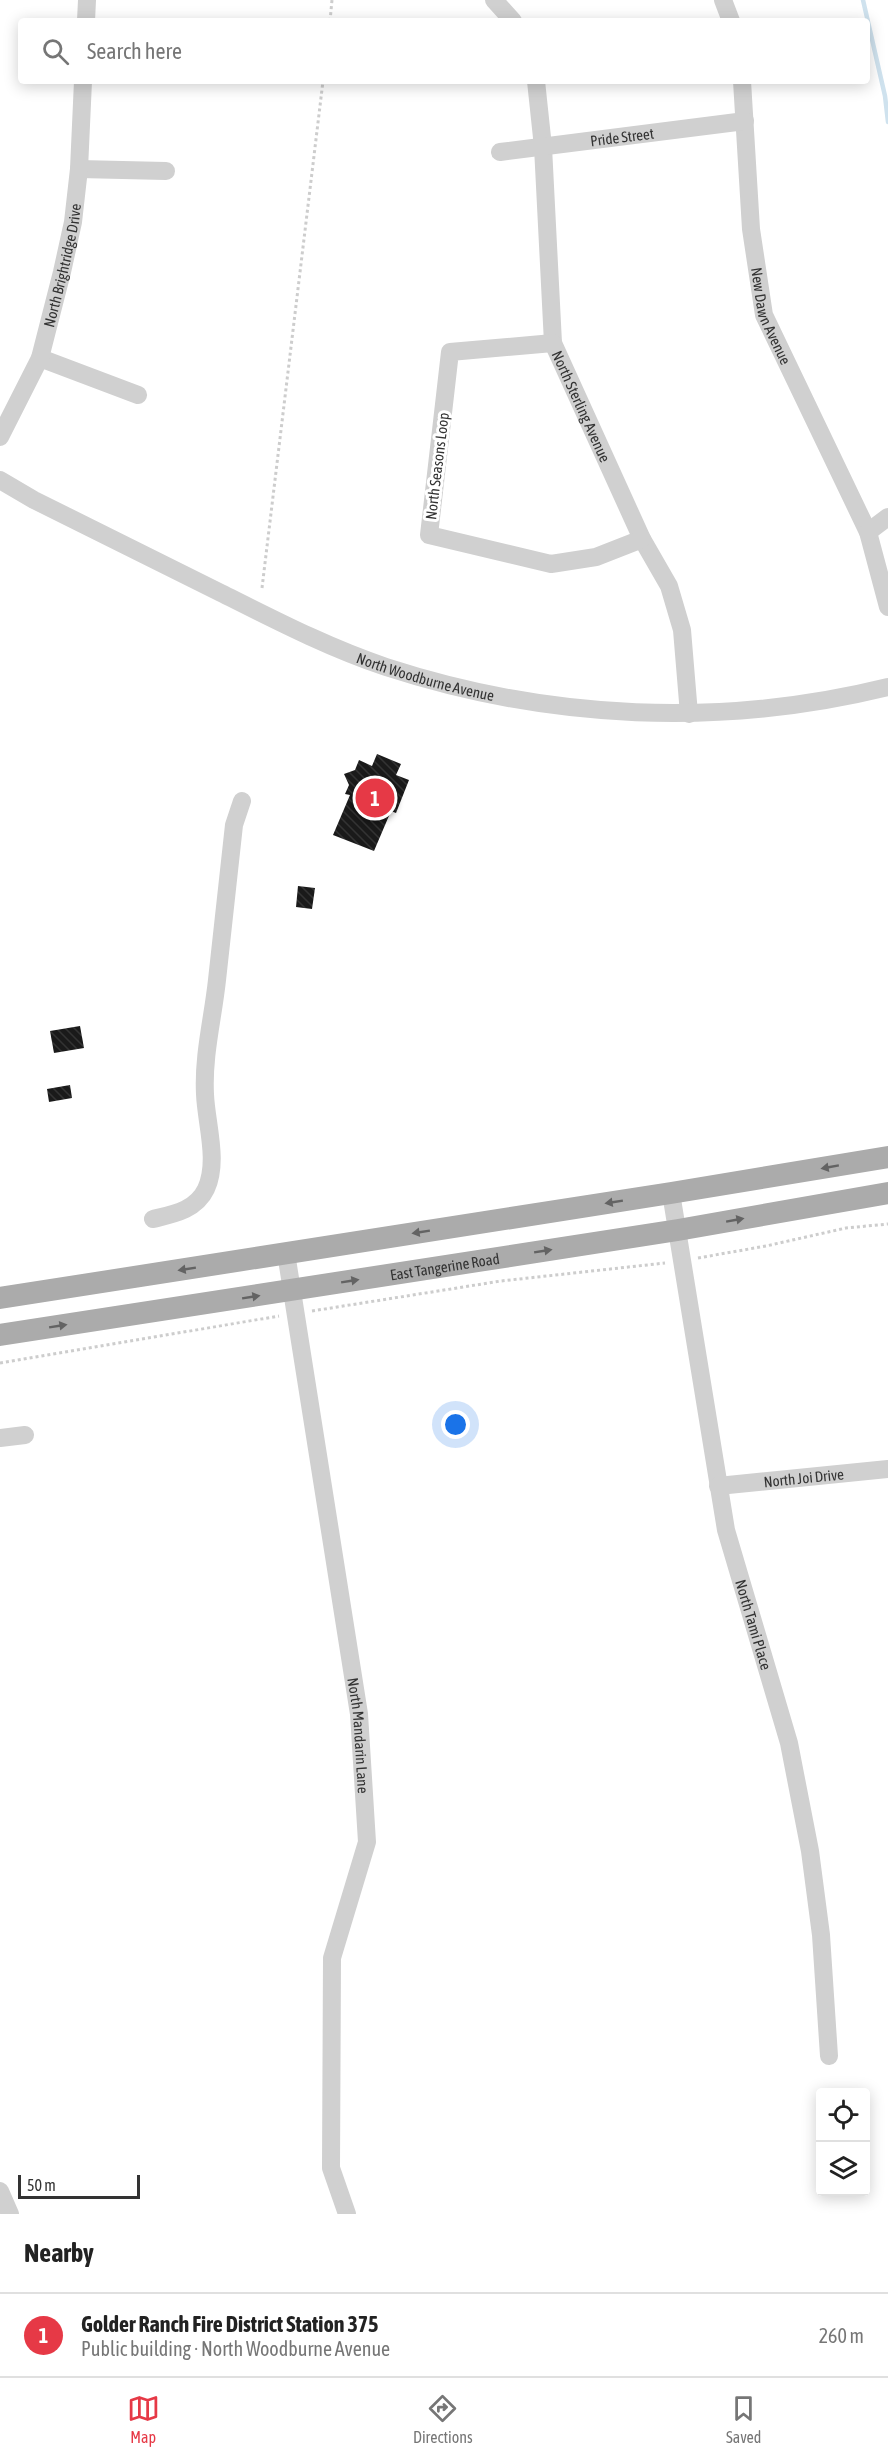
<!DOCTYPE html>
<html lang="en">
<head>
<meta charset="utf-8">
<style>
	body { margin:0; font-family:"Asap Condensed",sans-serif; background:#f6f6f6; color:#222 }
	.controls { position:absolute; right:18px; bottom:18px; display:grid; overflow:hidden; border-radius:6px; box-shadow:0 3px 15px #0003 }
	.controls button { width:54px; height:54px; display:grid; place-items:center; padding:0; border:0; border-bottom:2px solid #e0e0e0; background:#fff; color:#222; font:30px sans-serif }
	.scale { position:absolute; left:18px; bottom:15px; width:122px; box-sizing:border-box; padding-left:6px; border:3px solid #333; border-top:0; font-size:16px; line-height:21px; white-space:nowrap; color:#333; -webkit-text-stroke:4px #fff; paint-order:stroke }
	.you { position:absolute; left:456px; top:1425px; width:21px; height:21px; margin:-15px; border:4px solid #fff; border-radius:50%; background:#1a73e8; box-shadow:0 0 0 9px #1a73e833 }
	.badge { display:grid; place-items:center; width:39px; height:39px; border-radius:50%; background:#e63946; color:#fff; font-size:20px; font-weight:700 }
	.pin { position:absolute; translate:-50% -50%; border:3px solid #fff; box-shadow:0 2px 6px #0006 }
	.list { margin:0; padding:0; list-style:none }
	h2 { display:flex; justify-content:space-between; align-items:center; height:78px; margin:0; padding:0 24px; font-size:26px }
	h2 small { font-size:20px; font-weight:400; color:#767676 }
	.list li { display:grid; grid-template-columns:39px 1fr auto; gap:18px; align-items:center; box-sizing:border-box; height:84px; padding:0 24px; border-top:2px solid #e0e0e0 }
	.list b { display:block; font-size:22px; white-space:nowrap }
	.list p { margin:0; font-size:20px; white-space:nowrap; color:#767676 }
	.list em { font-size:20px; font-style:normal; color:#767676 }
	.icon { flex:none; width:33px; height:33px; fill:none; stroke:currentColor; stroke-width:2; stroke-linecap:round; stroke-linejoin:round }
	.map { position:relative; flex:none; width:888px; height:2214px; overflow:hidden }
	.search { position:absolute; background:#fff; box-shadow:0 3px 15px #0003; left:18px; right:18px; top:18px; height:66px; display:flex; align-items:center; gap:15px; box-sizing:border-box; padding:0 21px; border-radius:6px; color:#767676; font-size:22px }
	.sheet { height:162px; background:#fff }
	nav { display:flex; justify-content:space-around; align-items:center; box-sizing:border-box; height:84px; border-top:2px solid #e0e0e0; background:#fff; font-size:16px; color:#767676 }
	nav a { display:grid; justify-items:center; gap:3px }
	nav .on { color:#e63946 }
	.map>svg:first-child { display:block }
</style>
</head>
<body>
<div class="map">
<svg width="888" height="2214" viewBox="0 0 888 2214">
	<defs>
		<pattern id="building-back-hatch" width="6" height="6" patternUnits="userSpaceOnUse" patternTransform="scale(1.5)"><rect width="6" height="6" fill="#1a1a1a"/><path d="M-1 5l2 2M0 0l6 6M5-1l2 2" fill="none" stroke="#333"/></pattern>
	</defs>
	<rect width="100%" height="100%" fill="#fff"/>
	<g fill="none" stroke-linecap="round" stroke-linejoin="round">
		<polyline stroke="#cfe2ee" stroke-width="4.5" points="863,0 885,96 888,122"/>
	</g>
	<g fill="url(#building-back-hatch)">
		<polygon points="377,754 401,764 396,775 409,780 396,813 391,811 374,851 333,835 350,795 345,794 349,785 344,774 355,770 359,760 372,766"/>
		<polygon points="298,886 315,888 312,909 296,907"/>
		<polygon points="80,1026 84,1048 54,1053 50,1031"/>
		<polygon points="70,1085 72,1098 49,1102 47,1089"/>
	</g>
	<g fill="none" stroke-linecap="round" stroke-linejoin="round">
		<g stroke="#cdcdcd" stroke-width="3" stroke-dasharray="3 3" stroke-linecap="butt">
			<polyline points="330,21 332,0"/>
			<polyline points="262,588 323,81"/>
			<polyline points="698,1258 766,1246 846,1228 888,1224"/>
			<polyline points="312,1311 501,1281 665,1263"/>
			<polyline points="0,1363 279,1316"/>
		</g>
		<g stroke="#d0d0d0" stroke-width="18">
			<polyline points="494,0 513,21"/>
			<polyline points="723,0 731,21"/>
			<polyline points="86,21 87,0"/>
			<path id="s1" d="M 536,81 L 543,147 L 553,343 L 642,539 L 669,586 L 682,630 L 689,714"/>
			<path id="s2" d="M 742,81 L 751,229 L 764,315 L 868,532 L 888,607"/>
			<path id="s3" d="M 500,152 L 745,121"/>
			<polyline points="79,169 166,171"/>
			<polyline points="553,343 450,352 429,535 551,564 596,557 642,539"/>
			<polyline points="40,358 138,395"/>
			<path id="s4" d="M 0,437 L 40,358 L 62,272 L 73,222 L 79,169 L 83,81"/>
			<path id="s5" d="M 0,480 L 34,500 C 96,531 158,562 221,593 C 275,620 329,648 386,667 C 549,720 722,728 888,687"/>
			<polyline points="868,532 888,517"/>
			<path id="s6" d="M 671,1193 L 726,1530 L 789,1743 L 810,1851 L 821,1935 L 829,2056"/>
			<path d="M 153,1219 C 174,1214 196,1210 206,1189 C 219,1161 206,1123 205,1094 C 203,1055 213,1018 217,980 C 223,929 228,877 234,825 L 242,801"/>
			<path id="s7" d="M 286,1253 L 359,1714 L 367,1842 L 332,1958 L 331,2168 L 347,2214"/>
			<polyline points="0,1438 25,1435"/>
			<path id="s8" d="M 718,1486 L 888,1469"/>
			<polyline points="0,2191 10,2214"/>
		</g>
		<g stroke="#ababab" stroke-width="22">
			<polyline points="0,1298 671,1193 888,1157"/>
			<path id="s9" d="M 0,1335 L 678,1230 L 888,1193"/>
		</g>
	</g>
	<defs><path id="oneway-solid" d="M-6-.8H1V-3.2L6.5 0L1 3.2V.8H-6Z" transform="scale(1.5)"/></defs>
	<g fill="#636363">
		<use href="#oneway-solid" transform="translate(830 1167) rotate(170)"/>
		<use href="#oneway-solid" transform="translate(614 1202) rotate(171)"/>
		<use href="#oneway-solid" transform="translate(735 1220) rotate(-10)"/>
		<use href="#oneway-solid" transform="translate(421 1232) rotate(171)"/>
		<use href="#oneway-solid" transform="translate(543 1251) rotate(-9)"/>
		<use href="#oneway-solid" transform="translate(187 1269) rotate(171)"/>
		<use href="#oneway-solid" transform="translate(350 1281) rotate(-9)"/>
		<use href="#oneway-solid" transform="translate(251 1297) rotate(-9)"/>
		<use href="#oneway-solid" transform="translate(58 1326) rotate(-9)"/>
	</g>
	<g text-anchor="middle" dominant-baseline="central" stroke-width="6" stroke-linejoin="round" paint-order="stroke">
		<g font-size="15" fill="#333" stroke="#fff">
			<text stroke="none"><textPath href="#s3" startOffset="123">Pride Street</textPath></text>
			<text stroke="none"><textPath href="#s4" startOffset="184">North Brightridge Drive</textPath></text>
			<text stroke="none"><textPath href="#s2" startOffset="238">New Dawn Avenue</textPath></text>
			<text stroke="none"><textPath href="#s1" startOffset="332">North Sterling Avenue</textPath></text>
			<text transform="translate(437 466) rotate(-83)">North Seasons Loop</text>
			<text stroke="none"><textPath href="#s5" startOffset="470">North Woodburne Avenue</textPath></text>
			<text stroke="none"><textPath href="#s9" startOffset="450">East Tangerine Road</textPath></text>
			<text stroke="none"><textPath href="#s8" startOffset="86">North Joi Drive</textPath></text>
			<text stroke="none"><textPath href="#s6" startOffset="440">North Tami Place</textPath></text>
			<text stroke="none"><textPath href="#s7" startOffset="488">North Mandarin Lane</textPath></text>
		</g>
	</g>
</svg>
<div class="controls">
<button><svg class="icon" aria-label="locate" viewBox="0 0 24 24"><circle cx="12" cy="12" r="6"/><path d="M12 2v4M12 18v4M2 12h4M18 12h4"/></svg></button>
<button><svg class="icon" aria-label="layers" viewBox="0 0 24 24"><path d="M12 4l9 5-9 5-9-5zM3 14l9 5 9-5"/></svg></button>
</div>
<div class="scale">50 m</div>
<div class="you"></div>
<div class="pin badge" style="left:375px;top:798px">1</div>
<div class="search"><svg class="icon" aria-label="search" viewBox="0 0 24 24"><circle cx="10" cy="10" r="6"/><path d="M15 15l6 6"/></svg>Search here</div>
</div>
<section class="sheet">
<h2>Nearby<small></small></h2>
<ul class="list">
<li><span class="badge">1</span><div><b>Golder Ranch Fire District Station 375</b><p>Public building · North Woodburne Avenue</p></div><em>260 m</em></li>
</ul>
</section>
<nav>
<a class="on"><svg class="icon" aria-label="map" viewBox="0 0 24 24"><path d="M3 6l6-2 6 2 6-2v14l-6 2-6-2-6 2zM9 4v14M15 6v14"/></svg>Map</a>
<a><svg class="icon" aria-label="directions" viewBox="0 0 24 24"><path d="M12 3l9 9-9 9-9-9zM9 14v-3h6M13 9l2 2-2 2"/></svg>Directions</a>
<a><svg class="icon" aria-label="saved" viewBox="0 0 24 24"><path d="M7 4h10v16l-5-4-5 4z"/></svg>Saved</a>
</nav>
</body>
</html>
